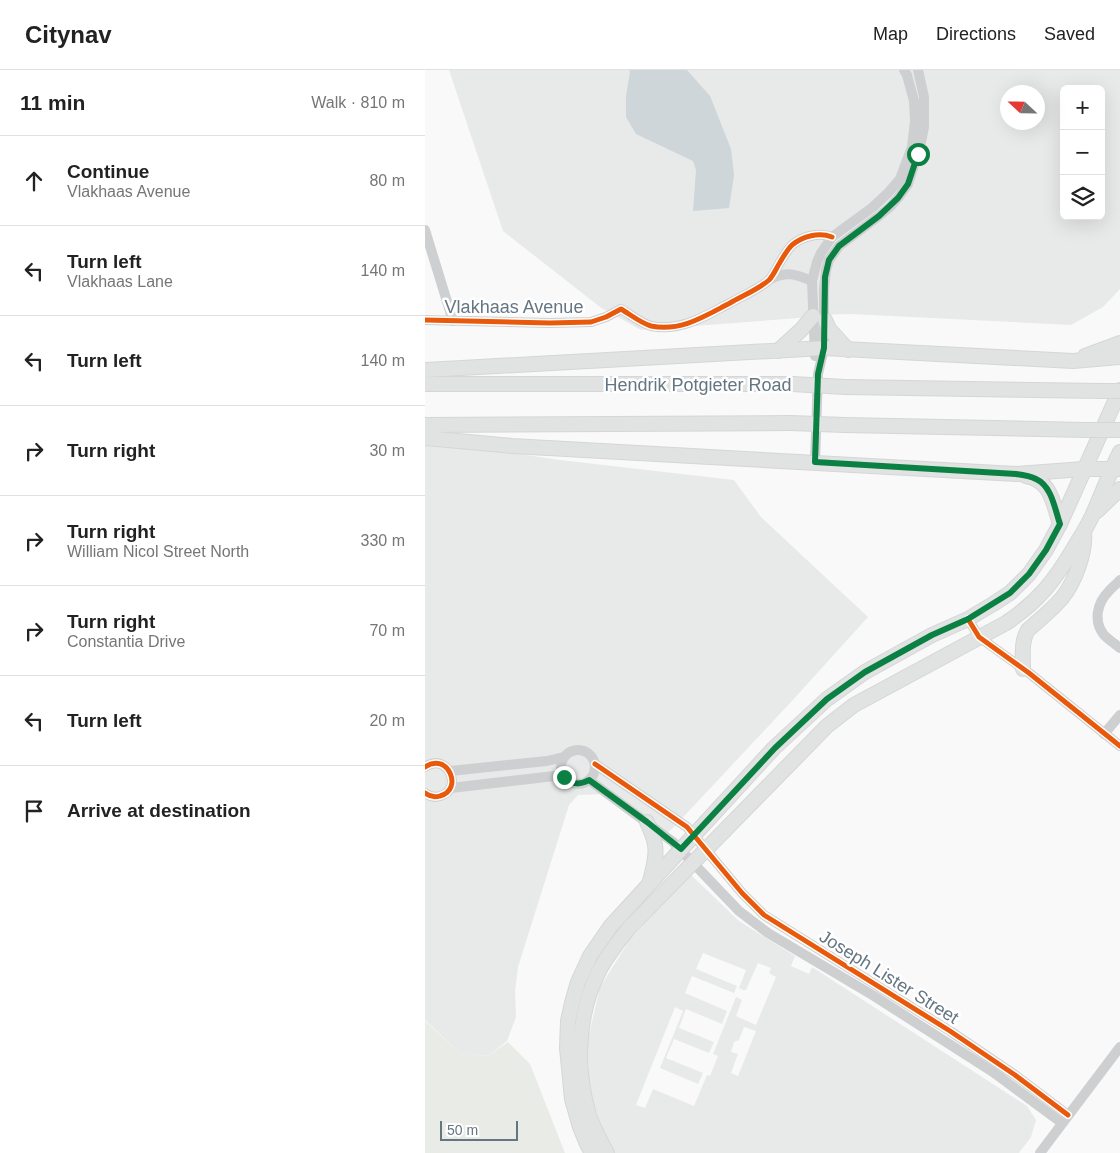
<!DOCTYPE html>
<html lang="en">
<head>
<meta charset="utf-8">
<style>
	body { margin:0; font-family:Helvetica,sans-serif; background:#f6f6f6; color:#222 }
	.controls { position:absolute; right:15px; top:15px; display:grid; overflow:hidden; border-radius:8px; box-shadow:0 5px 20px #0002 }
	.controls button { width:45px; height:45px; display:grid; place-items:center; padding:0; border:0; border-bottom:1px solid #e0e0e0; background:#fff; color:#222; font:25px sans-serif }
	.compass { position:absolute; left:575px; top:15px; width:45px; height:45px; border-radius:50%; background:#fff; box-shadow:0 5px 20px #0002; rotate:292deg }
	.scale { position:absolute; left:15px; bottom:12px; width:78px; box-sizing:border-box; padding-left:5px; border:2px solid #657683; border-top:0; font-size:14px; line-height:18px; white-space:nowrap; color:#657683; -webkit-text-stroke:4px #fff; paint-order:stroke }
	.stop { position:absolute; width:15px; height:15px; margin:-11px; border:4px solid #0b8043; border-radius:50%; background:#fff }
	.stop.end { background:#0b8043; border-color:#fff; box-shadow:0 1px 5px #0008 }
	.list { margin:0; padding:0; list-style:none }
	h2 { display:flex; justify-content:space-between; align-items:center; height:65px; margin:0; padding:0 20px; font-size:21px }
	h2 small { font-size:16px; font-weight:400; color:#767676 }
	.list li { display:grid; grid-template-columns:32px 1fr auto; gap:15px; align-items:center; box-sizing:border-box; height:90px; padding:0 20px; border-top:1px solid #e0e0e0 }
	.list b { display:block; font-size:19px; white-space:nowrap }
	.list p { margin:0; font-size:16px; white-space:nowrap; color:#767676 }
	.list em { font-size:16px; font-style:normal; color:#767676 }
	.icon { flex:none; width:28px; height:28px; fill:none; stroke:currentColor; stroke-width:2; stroke-linecap:round; stroke-linejoin:round }
	.map { position:relative; flex:none; width:695px; height:1083px; overflow:hidden }
	header { display:flex; align-items:center; gap:30px; box-sizing:border-box; height:70px; padding:0 25px; background:#fff; border-bottom:1px solid #e0e0e0 }
	header strong { font-size:24px }
	nav { display:flex; gap:28px; margin-inline-start:auto; font-size:18px }
	main { display:flex }
	aside { flex:1; background:#fff }
	.map>svg:first-child { display:block }
</style>
</head>
<body>
<header>
<strong>Citynav</strong>
<nav><a>Map</a><a>Directions</a><a>Saved</a></nav>
</header>
<main>
<aside>
<h2>11 min<small>Walk · 810 m</small></h2>
<ul class="list">
<li><svg class="icon" aria-label="ahead" viewBox="0 0 24 24"><path d="M12 20V5M6 11l6-6 6 6"/></svg><div><b>Continue</b><p>Vlakhaas Avenue</p></div><em>80 m</em></li>
<li><svg class="icon" aria-label="left" viewBox="0 0 24 24"><path d="M17 20v-9H6M10 6l-5 5 5 5"/></svg><div><b>Turn left</b><p>Vlakhaas Lane</p></div><em>140 m</em></li>
<li><svg class="icon" aria-label="left" viewBox="0 0 24 24"><path d="M17 20v-9H6M10 6l-5 5 5 5"/></svg><div><b>Turn left</b></div><em>140 m</em></li>
<li><svg class="icon" aria-label="right" viewBox="0 0 24 24"><path d="M7 20v-9h11M14 6l5 5-5 5"/></svg><div><b>Turn right</b></div><em>30 m</em></li>
<li><svg class="icon" aria-label="right" viewBox="0 0 24 24"><path d="M7 20v-9h11M14 6l5 5-5 5"/></svg><div><b>Turn right</b><p>William Nicol Street North</p></div><em>330 m</em></li>
<li><svg class="icon" aria-label="right" viewBox="0 0 24 24"><path d="M7 20v-9h11M14 6l5 5-5 5"/></svg><div><b>Turn right</b><p>Constantia Drive</p></div><em>70 m</em></li>
<li><svg class="icon" aria-label="left" viewBox="0 0 24 24"><path d="M17 20v-9H6M10 6l-5 5 5 5"/></svg><div><b>Turn left</b></div><em>20 m</em></li>
<li><svg class="icon" aria-label="arrive" viewBox="0 0 24 24"><path d="M6 21V4h12l-3 4 3 4H6"/></svg><div><b>Arrive at destination</b></div></li>
</ul>
</aside>
<div class="map">
<svg width="695" height="1083" viewBox="0 0 695 1083">
	<rect width="100%" height="100%" fill="#f9f9f9"/>
	<g fill="#e8e9e9" fill-rule="evenodd">
		<path d="M 24,0 L 695,0 L 695,219 L 678,237 L 646,255 L 425,244 L 394,245 L 374,248 L 216,260 L 175,237 L 78,161 ZM 639,19 L 676,19 L 676,146 L 639,146 ZM 582,22 L 612,22 L 612,52 L 582,52 Z"/>
		<polygon points="0,370 135,390 309,410 336,447 443,547 366,632 248,758 236,768 180,724 153,725 144,735 93,897 90,921 91,947 82,971 63,986 35,983 0,950"/>
		<path d="M 265,804 L 314,851 L 370,886 L 366,896 L 384,904 L 387,897 L 602,1036 L 611,1050 L 606,1067 L 594,1083 L 190,1083 L 184,1074 L 164,1023 L 163,969 L 175,917 L 206,868 ZM 278,883 L 321,900 L 314,918 L 318,920 L 321,920 L 333,893 L 346,898 L 344,903 L 351,907 L 331,955 L 311,946 L 317,930 L 311,927 L 288,984 L 293,986 L 285,1006 L 282,1005 L 269,1036 L 228,1019 L 220,1038 L 211,1035 L 250,937 L 258,941 L 235,998 L 273,1014 L 278,1003 L 241,988 L 249,969 L 284,983 L 289,972 L 254,958 L 261,939 L 297,954 L 302,941 L 260,923 L 267,906 L 309,923 L 312,916 L 271,899 ZM 319,957 L 331,961 L 313,1006 L 306,1003 L 313,984 L 306,982 L 309,972 L 314,970 Z"/>
	</g>
	<polygon fill="#e8ebe6" points="0,951 35,983 63,986 83,972 105,994 140,1083 0,1083"/>
	<polygon fill="#ced6d9" points="204,0 262,0 285,26 306,79 309,105 304,138 268,141 271,100 268,91 211,64 201,47 201,26 205,2"/>
	<g fill="none" stroke-linecap="round" stroke-linejoin="round">
		<g stroke="#d5d6d7" stroke-width="16">
			<g id="major">
				<polyline points="400,250 404,259 423,280"/>
				<polyline points="353,281 376,260 388,246"/>
				<polyline points="660,286 695,273"/>
				<polyline points="0,300 399,278 648,291 695,287"/>
				<polyline points="0,314 367,314"/>
				<polyline points="420,317 678,321"/>
				<polyline points="0,355 365,353"/>
				<polyline points="420,355 660,360"/>
				<polyline points="0,368 87,376 591,404 659,399 695,399"/>
				<path d="M 601,406 C 626,410 628,433 635,454"/>
				<polyline points="672,441 695,419"/>
				<path d="M 598,599 C 598,586 596,571 603,560 C 614,550 627,540 637,528 C 650,512 661,482 659,462"/>
				<path d="M 222,752 C 225,759 229,767 230,775 C 232,786 228,800 225,811"/>
				<polyline points="167,1083 162,1074 155,1057 147,1029 142,978 143,951 147,933 153,912 165,886 185,857 281,752 349,678 402,629 440,602 507,565 543,549 568,534 585,523 604,504 621,480 635,454 695,320"/>
				<path d="M 182,1083 C 175,1071 169,1058 164,1045 C 150,998 152,943 175,899 C 183,884 194,871 204,858 L 402,656 L 429,635 L 581,553 C 614,531 630,510 650,476 C 656,466 662,457 667,446 C 677,425 684,403 695,382"/>
			</g>
		</g>
		<g stroke="#cecfd0" stroke-width="10">
			<polyline points="0,160 28,251"/>
			<path d="M 345,209 C 362,201 370,204 387,211"/>
			<path d="M 0,250 L 125,253 L 166,252 L 181,247 L 196,239 C 206,245 216,253 226,256 C 256,262 280,246 305,233 C 317,226 334,219 344,210 C 348,206 351,199 354,194 C 358,187 362,180 367,175 C 378,166 394,162 407,167"/>
			<polyline points="390,286 387,211 392,192 396,183 407,167 448,137 463,123 475,109 487,77 490,51 489,31 482,5 479,0"/>
			<polyline points="390,392 393,304 399,278 399,219 401,200 404,190 414,176 454,146 465,137 473,128 483,114 495,77 499,57 499,27 493,0"/>
			<path d="M 695,510 C 692,514 687,517 684,521 C 672,533 668,551 679,565 C 684,570 690,574 695,578"/>
			<polyline points="543,549 554,567 604,603 695,676"/>
			<polyline points="679,664 695,645"/>
			<circle cx="153" cy="697" r="17"/>
			<polyline points="170,694 262,757 317,823 339,845 525,961 590,1005 643,1045"/>
			<path d="M 0,697 C 23,681 39,720 15,726 C 9,728 5,727 0,723"/>
			<polyline points="25,701 122,691 139,687"/>
			<polyline points="164,710 248,772 314,841 343,863 449,926 568,1002 637,1053"/>
			<polyline points="26,718 138,705"/>
			<polyline points="615,1083 695,977"/>
		</g>
		<use href="#major" stroke="#e1e2e2" stroke-width="14"/>
		<g stroke="#d5d6d7" stroke-width="16" stroke-linecap="butt">
			<g id="major-bridge">
				<polyline points="367,314 420,317"/>
				<polyline points="678,321 695,321"/>
				<polyline points="365,353 420,355"/>
				<polyline points="660,360 695,360"/>
			</g>
		</g>
		<use href="#major-bridge" stroke="#e1e2e2" stroke-width="14"/>
		<g stroke="#fff" stroke-width="8">
			<g id="cycleway">
				<path d="M 0,250 L 125,253 L 166,252 L 181,247 L 196,239 C 206,245 216,253 226,256 C 256,262 280,246 305,233 C 317,226 334,219 344,210 C 348,206 351,199 354,194 C 358,187 362,180 367,175 C 378,166 394,162 407,167"/>
				<polyline points="543,549 554,567 604,603 695,676"/>
				<polyline points="170,694 262,757 317,823 339,845 525,961 590,1005 643,1045"/>
				<path d="M 0,697 C 23,681 39,720 15,726 C 9,728 5,727 0,723"/>
			</g>
		</g>
		<use href="#cycleway" stroke="#e8590c" stroke-width="5"/>
	</g>
	<g fill="none" stroke-linecap="round" stroke-linejoin="round">
		<path stroke="#0b8043" stroke-width="6" d="M 139,707 L 140,710 C 149,714 155,715 164,710 L 222,752 L 256,779 L 350,678 L 402,629 L 440,602 L 507,565 L 543,549 L 585,523 L 604,504 L 621,480 L 635,454 C 630,440 627,416 611,409 C 605,406 598,405 591,404 L 390,392 L 393,304 L 399,278 L 400,207 L 404,190 L 414,176 L 454,146 L 473,128 L 483,114 L 493,84"/>
	</g>
	<g text-anchor="middle" dominant-baseline="central" stroke-width="5" stroke-linejoin="round" paint-order="stroke">
		<g font-size="18" fill="#657683" stroke="#fff">
			<text x="89" y="237">Vlakhaas Avenue</text>
			<text x="273" y="315">Hendrik Potgieter Road</text>
			<text transform="translate(464 907) rotate(32)">Joseph Lister Street</text>
		</g>
	</g>
</svg>
<div class="controls">
<button>+</button>
<button>−</button>
<button><svg class="icon" aria-label="layers" viewBox="0 0 24 24"><path d="M12 4l9 5-9 5-9-5zM3 14l9 5 9-5"/></svg></button>
</div>
<svg class="compass" viewBox="-18 -18 36 36"><path d="M0-13l5 13h-10z" fill="#e53935"/><path d="M0 13l5-13h-10z" fill="#767676"/></svg>
<div class="scale">50 m</div>
<div class="stop" style="left:493px;top:84px"></div>
<div class="stop end" style="left:139px;top:707px"></div>
</div>
</main>
</body>
</html>
